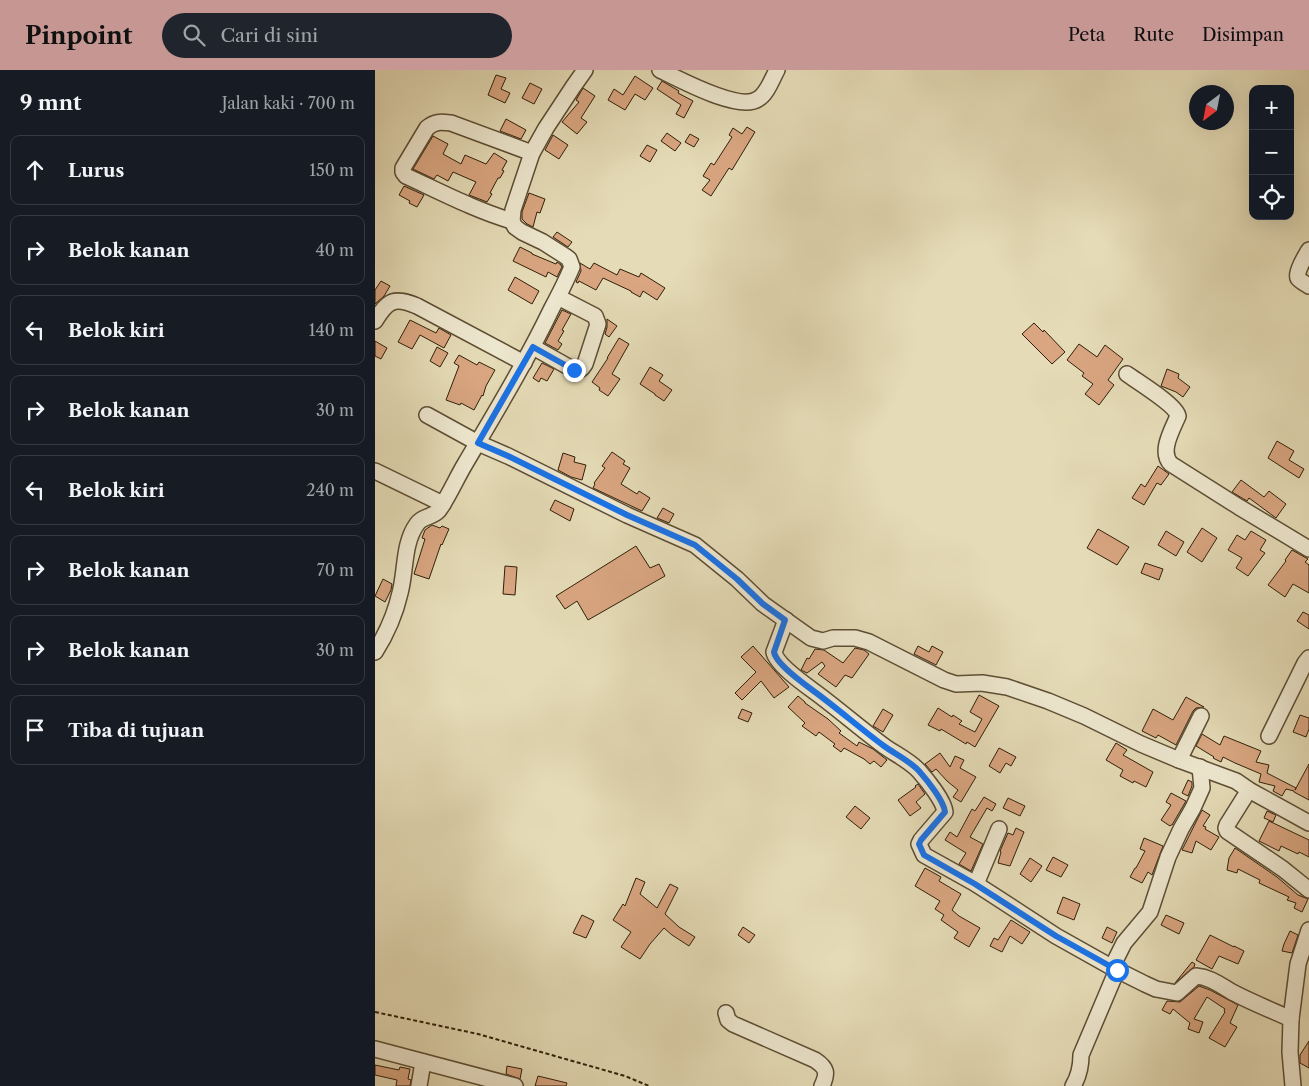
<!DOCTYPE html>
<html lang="id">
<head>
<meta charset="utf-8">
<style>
	body { margin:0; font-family:"Libre Caslon Text",serif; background:#20242c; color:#f1f3f6 }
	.controls { position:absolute; right:15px; top:15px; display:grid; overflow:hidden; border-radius:10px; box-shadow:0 5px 20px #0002 }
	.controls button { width:45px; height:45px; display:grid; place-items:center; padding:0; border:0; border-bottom:1px solid #363941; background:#171b24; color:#f1f3f6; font:25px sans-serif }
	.compass { position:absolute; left:814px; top:15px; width:45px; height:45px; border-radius:50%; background:#171b24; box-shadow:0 5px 20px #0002; rotate:212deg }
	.stop { position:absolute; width:15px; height:15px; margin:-11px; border:4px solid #1a73e8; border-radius:50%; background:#fff }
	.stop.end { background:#1a73e8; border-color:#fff; box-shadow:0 1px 5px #0008 }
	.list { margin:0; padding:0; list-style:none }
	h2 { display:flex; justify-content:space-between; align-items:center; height:65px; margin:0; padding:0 20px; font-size:21px }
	h2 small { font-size:16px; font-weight:400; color:#9ea1a6 }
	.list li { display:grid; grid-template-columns:32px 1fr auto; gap:15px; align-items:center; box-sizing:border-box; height:70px; margin:0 10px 10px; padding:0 10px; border:1px solid #363941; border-radius:10px }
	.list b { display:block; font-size:19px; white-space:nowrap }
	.list em { font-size:16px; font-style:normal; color:#9ea1a6 }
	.icon { flex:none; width:28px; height:28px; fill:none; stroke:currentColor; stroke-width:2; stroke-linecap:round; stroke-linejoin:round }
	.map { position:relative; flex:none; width:934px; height:1016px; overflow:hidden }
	header { display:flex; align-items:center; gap:30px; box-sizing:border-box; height:70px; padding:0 25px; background:#c59692; color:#111 }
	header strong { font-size:24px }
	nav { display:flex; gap:28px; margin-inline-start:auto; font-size:18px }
	.search { width:350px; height:45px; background:#20242c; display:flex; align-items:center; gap:12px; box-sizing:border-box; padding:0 18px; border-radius:28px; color:#9ea1a6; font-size:19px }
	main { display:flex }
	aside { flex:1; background:#171b24 }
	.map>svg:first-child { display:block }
</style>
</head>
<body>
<header>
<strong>Pinpoint</strong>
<div class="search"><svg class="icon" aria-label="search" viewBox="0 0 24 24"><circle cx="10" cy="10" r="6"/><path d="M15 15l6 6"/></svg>Cari di sini</div>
<nav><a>Peta</a><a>Rute</a><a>Disimpan</a></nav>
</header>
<main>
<aside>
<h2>9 mnt<small>Jalan kaki · 700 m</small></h2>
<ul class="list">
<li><svg class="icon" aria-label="ahead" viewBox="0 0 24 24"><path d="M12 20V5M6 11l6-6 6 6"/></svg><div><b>Lurus</b></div><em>150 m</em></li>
<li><svg class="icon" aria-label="right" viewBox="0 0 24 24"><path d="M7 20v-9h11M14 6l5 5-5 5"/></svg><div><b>Belok kanan</b></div><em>40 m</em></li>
<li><svg class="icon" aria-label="left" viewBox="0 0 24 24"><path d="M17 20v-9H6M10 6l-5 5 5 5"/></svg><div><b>Belok kiri</b></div><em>140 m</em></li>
<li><svg class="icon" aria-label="right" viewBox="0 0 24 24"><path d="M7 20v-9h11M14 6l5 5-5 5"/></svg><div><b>Belok kanan</b></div><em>30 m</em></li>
<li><svg class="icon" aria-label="left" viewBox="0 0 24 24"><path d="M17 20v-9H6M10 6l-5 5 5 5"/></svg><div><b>Belok kiri</b></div><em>240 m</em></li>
<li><svg class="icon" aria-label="right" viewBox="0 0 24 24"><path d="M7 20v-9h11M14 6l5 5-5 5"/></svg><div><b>Belok kanan</b></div><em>70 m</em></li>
<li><svg class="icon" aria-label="right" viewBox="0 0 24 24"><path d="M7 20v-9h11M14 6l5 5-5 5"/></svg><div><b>Belok kanan</b></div><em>30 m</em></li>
<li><svg class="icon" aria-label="arrive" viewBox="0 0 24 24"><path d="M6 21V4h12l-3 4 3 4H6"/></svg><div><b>Tiba di tujuan</b></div></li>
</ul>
</aside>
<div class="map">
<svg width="934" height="1016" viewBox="0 0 934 1016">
	<rect width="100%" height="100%" fill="#e5dcb7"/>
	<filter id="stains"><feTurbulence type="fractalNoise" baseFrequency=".004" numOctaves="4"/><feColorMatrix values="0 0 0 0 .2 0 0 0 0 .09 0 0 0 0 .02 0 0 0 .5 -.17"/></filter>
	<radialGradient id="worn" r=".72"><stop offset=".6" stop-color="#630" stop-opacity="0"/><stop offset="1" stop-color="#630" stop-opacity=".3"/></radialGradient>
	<g fill="#d9a681" stroke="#301f09">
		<polygon points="121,5 131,8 126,19 135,23 130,33 113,25"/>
		<polygon points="260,6 278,18 270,30 260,24 250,40 233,30 239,19 248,25"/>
		<polygon points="287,11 304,21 303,23 318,31 309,48 301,44 306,35 282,19"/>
		<polygon points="155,13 167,19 159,34 147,28"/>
		<polygon points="208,18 220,26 206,48 212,52 202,64 187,52 204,32 201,30"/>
		<polygon points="131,49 151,60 146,69 125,61"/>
		<polygon points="372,57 380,62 357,100 354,98 336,126 327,120 335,110 328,106 336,93 339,95 357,67 354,65 358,58 367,64"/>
		<polygon points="292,63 306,73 300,81 286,71"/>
		<polygon points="315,64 324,69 319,77 310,72"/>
		<polygon points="178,65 193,75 184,89 170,80"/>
		<polygon points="58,66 73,74 68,84 86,94 90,85 111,94 119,83 132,91 127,100 129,101 125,108 123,108 115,123 117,124 112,132 94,125 101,112 78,102 73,111 62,105 59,109 38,99"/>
		<polygon points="272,75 282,80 275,92 265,86"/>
		<polygon points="29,116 49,125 42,137 34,133 35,131 24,125"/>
		<polygon points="154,123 170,129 165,143 162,142 158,157 152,154 147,149 147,142"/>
		<polygon points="182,162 197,172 193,177 178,167"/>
		<polygon points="145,177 157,183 157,184 181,194 182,192 186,195 187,197 182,207 173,202 171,207 138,191"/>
		<polygon points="205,193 215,199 219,193 242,205 245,199 264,207 266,203 290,218 282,230 268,221 265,227 256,222 256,221 228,208 221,220 204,211 203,213 201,212 206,201"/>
		<polygon points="140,207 164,221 157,234 133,220"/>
		<polygon points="6,211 15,216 9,226 0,234 0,220"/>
		<polygon points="187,240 196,244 187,260 189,261 183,271 187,274 183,280 170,273"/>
		<polygon points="232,249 242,256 234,267 230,264 232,257"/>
		<polygon points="35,250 61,263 64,258 76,265 69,278 45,265 37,279 23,272"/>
		<polygon points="659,253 668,262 669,260 690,282 677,294 647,264"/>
		<polygon points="244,268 254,274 237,304 245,309 233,326 224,320 225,318 217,312 233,288 232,288"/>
		<polygon points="0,271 12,278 6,289 0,286"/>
		<polygon points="704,274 722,287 730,275 748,289 733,310 739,315 724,335 710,324 718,314 707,306 709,303 692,290"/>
		<polygon points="62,277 73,283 65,297 55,291"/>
		<polygon points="84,285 102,295 104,292 120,300 111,316 108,326 107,325 99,340 86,333 85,335 71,330 84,296 79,293"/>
		<polygon points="167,293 179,299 172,311 166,308 164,312 158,308"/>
		<polygon points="275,297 288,305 284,311 297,320 289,331 280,325 280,324 265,314"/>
		<polygon points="792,299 804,304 803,308 815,317 808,327 801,322 786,316"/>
		<polygon points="902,371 919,381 914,390 929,399 924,408 893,388"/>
		<polygon points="237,382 250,391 248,394 255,398 246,414 262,424 264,421 275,428 267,441 218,418 220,414 219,413 230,398 227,396"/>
		<polygon points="188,383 200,387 199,392 211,395 207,410 196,407 183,400"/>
		<polygon points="783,396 794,404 786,415 782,413 769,435 757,428 766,414 770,417"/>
		<polygon points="866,410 889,427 894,421 911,434 901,448 874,428 872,431 857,422"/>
		<polygon points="180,430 199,439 195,451 175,440"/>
		<polygon points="288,438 299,444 294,453 282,448"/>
		<polygon points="57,455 65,458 67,456 74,459 67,475 66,474 54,509 39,504 50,469 47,468 50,460"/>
		<polygon points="827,458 842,468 827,492 812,482"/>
		<polygon points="723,459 754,477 742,495 712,478"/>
		<polygon points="791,461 809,472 801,486 783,475"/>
		<polygon points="876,461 891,470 885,480 890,483 873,506 861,498 867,488 853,480 862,465 870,470"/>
		<polygon points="261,476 275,498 284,494 290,506 213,550 202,531 190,539 181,526"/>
		<polygon points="917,480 933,489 930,492 934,495 934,523 918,514 910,527 893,515 911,491 910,490"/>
		<polygon points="770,493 788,499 784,510 766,503"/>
		<polygon points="130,496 142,497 140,525 128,524"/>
		<polygon points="8,509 17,514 16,520 10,532 0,526"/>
		<polygon points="928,542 934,545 934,559 922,551"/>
		<polygon points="378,576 414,617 399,628 386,611 367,630 360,623 381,602 366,587"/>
		<polygon points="543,576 554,582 557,576 568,582 561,595 539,584"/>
		<polygon points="480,578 489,580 494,584 477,608 470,605 461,617 443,604 450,596 447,592 432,603 426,600 432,588 434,589 440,579 449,580 468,593"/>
		<polygon points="604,625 624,636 600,677 592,672 591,674 566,659 565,661 553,655 563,638 577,647 578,645 587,651 584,654 600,662 607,649 595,642"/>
		<polygon points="423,626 430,632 430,633 453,649 466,661 464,663 482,676 484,672 498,679 512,690 506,697 499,691 495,694 489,689 469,678 466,682 458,676 460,674 444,662 441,666 427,656 430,653 413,637"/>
		<polygon points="811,627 829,637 821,638 818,641 801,675 783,665 781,668 767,661 778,639 798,650"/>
		<polygon points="367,639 377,643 373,652 363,648"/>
		<polygon points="508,639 518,645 508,662 498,656"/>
		<polygon points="925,645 934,648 934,659 931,667 918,662"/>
		<polygon points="827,664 845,675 849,666 886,681 881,692 894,695 892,703 921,718 920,720 934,694 934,730 919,722 919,721 911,719 907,726 898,721 900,716 884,712 886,704 860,693 848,687 846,692 838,688 839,687 821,676"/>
		<polygon points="741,673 752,680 748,685 778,702 771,717 759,711 758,713 745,706 748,700 731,690"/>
		<polygon points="624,678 641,687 636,696 631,693 625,703 614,696"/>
		<polygon points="565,683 575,697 580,686 589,690 585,698 601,707 586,732 578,727 583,720 572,711 561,699 557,702 550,694"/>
		<polygon points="813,710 817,712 817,716 813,726 807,723"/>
		<polygon points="543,714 550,724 541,732 546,738 535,746 523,730 541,717 540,716"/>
		<polygon points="796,723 811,731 797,755 796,755 795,756 786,750 796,735 791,732"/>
		<polygon points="609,727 621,734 617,741 612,738 595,767 608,774 596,801 584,794 591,783 570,770 575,762 582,767 597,739 600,741"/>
		<polygon points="633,728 650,736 645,746 628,738"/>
		<polygon points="480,736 495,748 486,759 471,747"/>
		<polygon points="827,740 835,745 828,756 831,757 830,759 844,767 836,780 821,771 817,783 807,780"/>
		<polygon points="892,741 901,745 898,752 889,748"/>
		<polygon points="894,751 934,770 934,787 924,782 923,784 906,776 904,781 884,771"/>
		<polygon points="641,758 649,762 635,796 623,793 626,782 625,781 633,763 638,765"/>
		<polygon points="769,768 788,776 777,805 773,802 767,813 755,807 760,798 761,798 770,781 765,779"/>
		<polygon points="860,778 902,807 923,825 933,829 927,842 919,838 921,833 912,830 914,827 884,813 885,810 863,799 862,803 852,800 854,788"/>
		<polygon points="678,787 693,795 686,807 671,800"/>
		<polygon points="655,788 667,796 656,812 645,804"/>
		<polygon points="550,798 566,807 564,811 586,824 577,840 584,846 605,858 594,877 579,868 583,862 566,850 569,845 560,839 565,831 540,816"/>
		<polygon points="261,808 270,812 265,824 282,838 295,814 303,818 290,844 304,857 320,867 314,876 297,865 289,858 275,874 265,889 246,877 256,862 238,850 248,834 250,836"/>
		<polygon points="688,827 705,834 699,850 682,843"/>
		<polygon points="207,845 219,851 211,868 198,863"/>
		<polygon points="791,845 809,853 804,864 786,855"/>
		<polygon points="636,850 655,862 647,874 635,866 627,882 615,876 619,868 623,870"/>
		<polygon points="368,857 380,865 374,873 363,865"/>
		<polygon points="732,857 742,862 737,873 727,868"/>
		<polygon points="915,861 923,865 917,883 907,881 909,874"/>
		<polygon points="835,865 859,877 859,876 869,881 863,894 844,886 837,899 821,890"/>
		<polygon points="817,892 820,894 819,897 800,913"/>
		<polygon points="824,916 835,920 863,935 855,953 862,957 850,977 834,968 850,942 849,941 850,939 832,927 819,949 828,952 824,963 813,959 815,953 798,939 795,944 787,940 792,931 805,932"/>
		<polygon points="934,971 934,998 925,993 925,985"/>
		<polygon points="0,995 24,1000 25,997 35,999 33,1009 36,1010 35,1016 21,1016 22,1010 0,1005"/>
		<polygon points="132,996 147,999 145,1009 131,1004"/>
		<polygon points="163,1006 192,1013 191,1016 160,1016"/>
	</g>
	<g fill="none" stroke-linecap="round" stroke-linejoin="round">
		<g stroke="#5d4e34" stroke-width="18">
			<g id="minor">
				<path d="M 285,0 C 304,9 364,42 383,29 C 392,24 397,9 402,0"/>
				<path d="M 137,151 C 100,140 66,122 31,106 L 28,102 L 28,98 L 52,58 C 60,51 66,52 76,53 L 157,83"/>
				<path d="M 934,180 C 931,185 920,203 923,208 C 925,211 931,214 934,216"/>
				<path d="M 0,251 C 13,229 20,227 42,236 L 149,293"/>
				<path d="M 158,277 L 199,300 C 205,301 207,299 210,294 L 223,254 L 220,246 L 216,244 L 183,227"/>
				<path d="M 752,304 C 763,312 801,335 803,346 C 797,360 784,382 796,394 L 864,437 L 934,479"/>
				<polyline points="52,345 103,373 133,386 252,445 320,475 362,509 388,534 436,568 448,571 458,568 480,568 494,572 569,610 581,614 607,613 632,617 673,631 709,646 766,674 804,690 861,711 874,720 934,753"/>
				<polyline points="0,401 68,434"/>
				<path d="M 411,550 L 399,582 C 401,594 429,614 440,622 C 463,639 486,659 509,676 C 520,684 535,691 544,701 C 552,710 569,731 570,742 L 546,770 L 544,774 L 549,785 L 601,814 L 681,866 L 738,898 L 770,914 L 781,919 L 802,923 L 821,906 C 835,907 845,915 857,922 C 876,932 896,940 916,949"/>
				<path d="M 0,582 C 12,563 20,545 25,523 C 31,501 28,473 42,454 C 47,446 57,448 64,440 C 74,426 81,409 90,394 C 120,343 151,292 177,238 C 184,225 191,211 197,197 L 194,189 L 190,186 L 168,172 L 147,162 L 140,157 L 137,151 L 138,140 L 157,83 L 171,58 L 198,17 L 210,0"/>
				<polyline points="894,666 930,593 934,588"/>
				<polyline points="804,690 826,646"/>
				<polyline points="874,720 852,755 851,758 852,761 908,799 934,820"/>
				<polyline points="601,814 624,759"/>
				<polyline points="737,897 749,873 775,842 793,787 806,759 818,738 827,718 825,697"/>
				<path d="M 351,943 L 353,950 L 358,954 L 440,990 C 452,998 453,1003 447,1016"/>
				<polyline points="0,979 140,1016"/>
				<polyline points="44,1016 48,992"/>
				<path d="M 698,1016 C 704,1006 706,996 706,985 L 742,900"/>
				<polyline points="918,1016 915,982 916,949 923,894 934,860"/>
			</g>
		</g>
		<polyline stroke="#301f09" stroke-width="2" stroke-dasharray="4 2.5" stroke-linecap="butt" points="0,942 103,964 250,1006 274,1016"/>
		<use href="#minor" stroke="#eee8d0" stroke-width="15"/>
	</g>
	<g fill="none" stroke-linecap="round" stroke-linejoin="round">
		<path stroke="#1a73e8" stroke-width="6" d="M 199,300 L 158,277 L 103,373 L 133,386 L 252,445 L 320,475 L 362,509 L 388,534 L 410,550 L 399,582 C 401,594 429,614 440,622 C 463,639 486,659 509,676 C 520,684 535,691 544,701 C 552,710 569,731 570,742 L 546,770 L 544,774 L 549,785 L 600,814 L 681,866 L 742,900"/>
	</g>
	<rect width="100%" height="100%" filter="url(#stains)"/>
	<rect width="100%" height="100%" fill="url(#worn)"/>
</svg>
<div class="controls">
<button>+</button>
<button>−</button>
<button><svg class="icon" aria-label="locate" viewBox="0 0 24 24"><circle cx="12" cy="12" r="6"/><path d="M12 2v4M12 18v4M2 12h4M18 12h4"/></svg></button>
</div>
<svg class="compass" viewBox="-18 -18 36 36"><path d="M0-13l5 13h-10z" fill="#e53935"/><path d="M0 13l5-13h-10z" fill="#9ea1a6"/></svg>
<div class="stop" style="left:742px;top:900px"></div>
<div class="stop end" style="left:199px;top:300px"></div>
</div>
</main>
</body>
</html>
